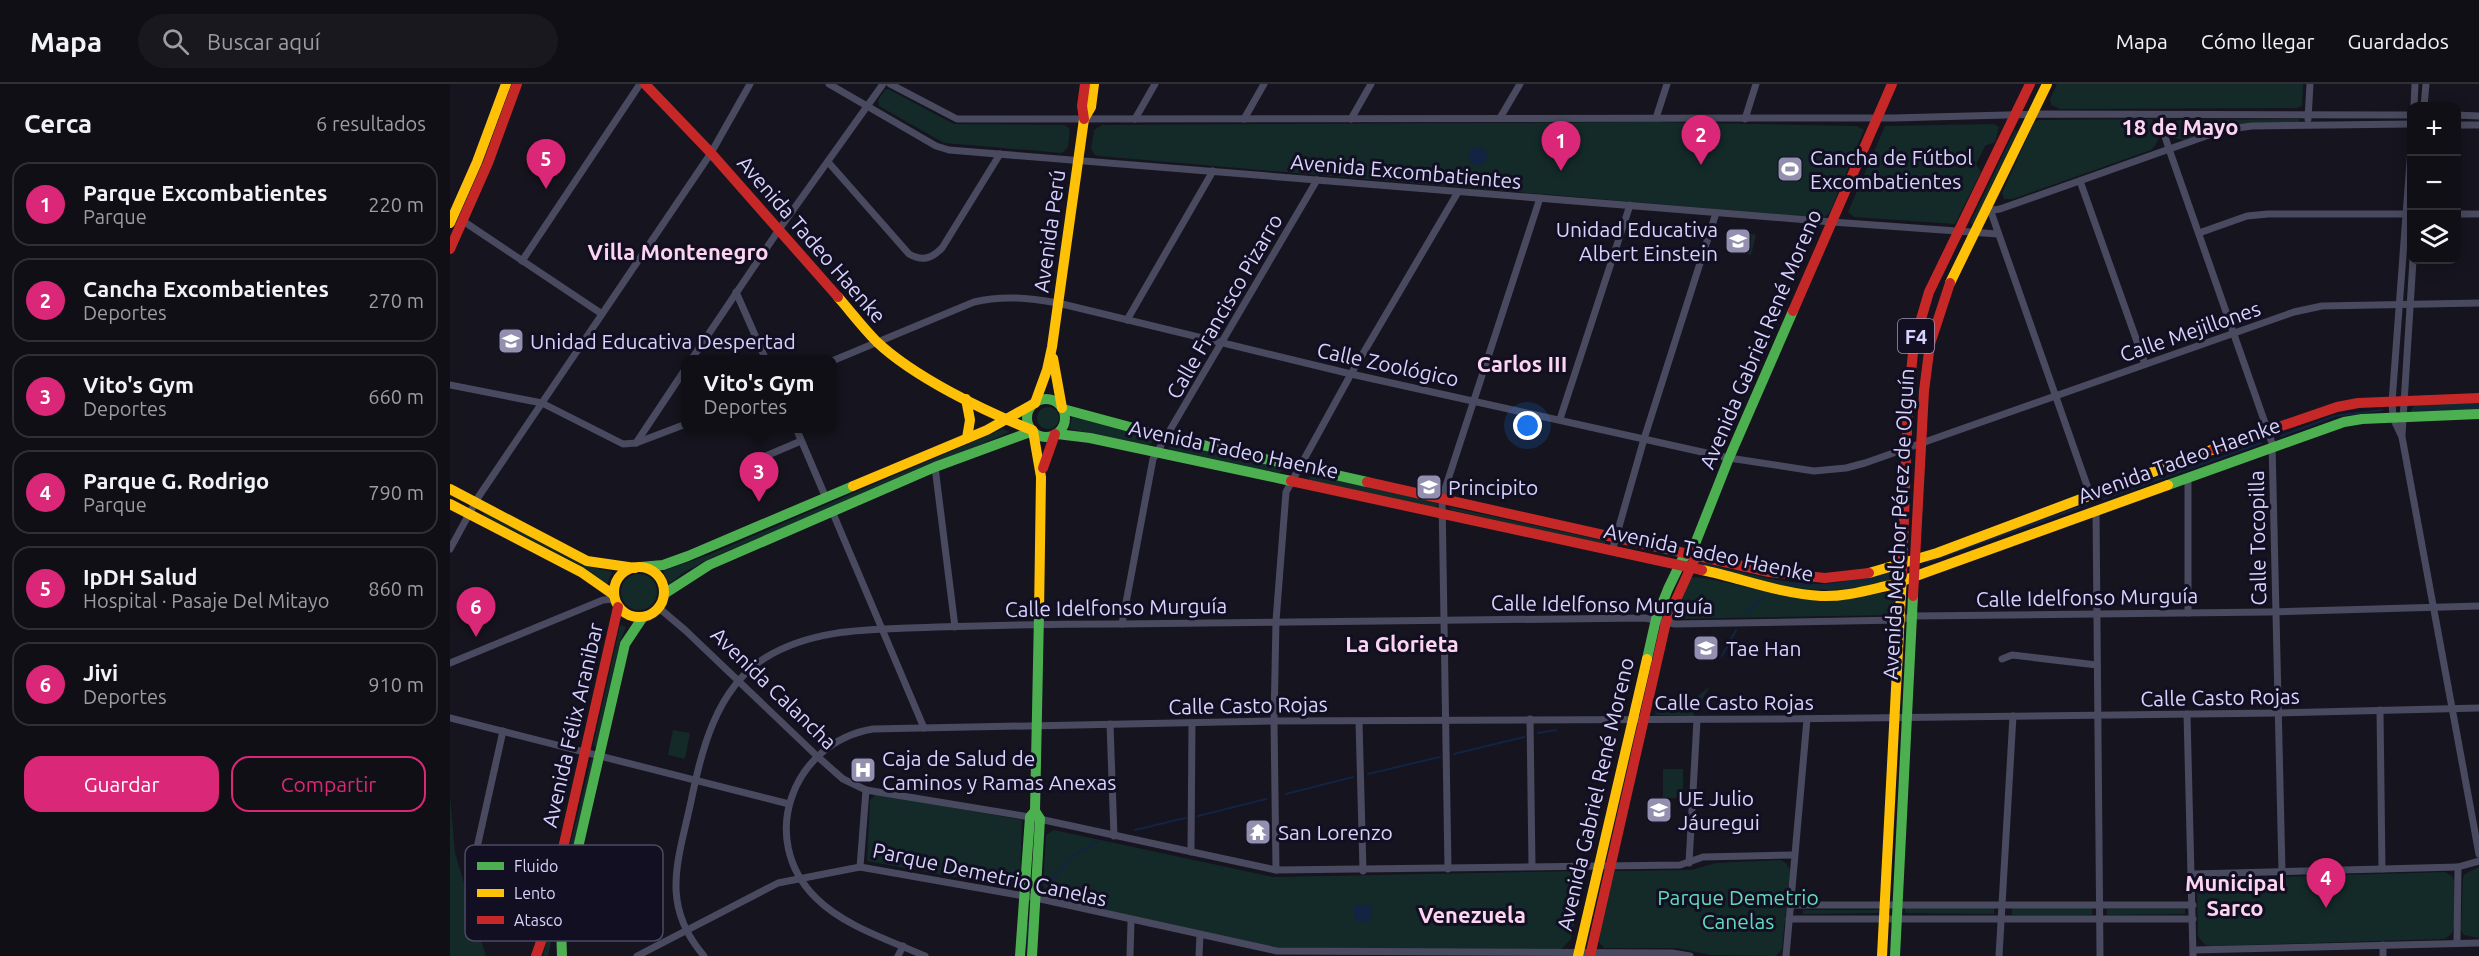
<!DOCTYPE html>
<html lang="es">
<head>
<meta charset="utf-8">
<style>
	body { margin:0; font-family:Ubuntu,sans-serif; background:#19181f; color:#f1f3f6 }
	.controls { position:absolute; right:18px; top:18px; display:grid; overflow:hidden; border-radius:12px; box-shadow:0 3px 15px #0003 }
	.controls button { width:54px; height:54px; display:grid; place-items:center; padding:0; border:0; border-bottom:2px solid #302f35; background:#100f16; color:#f1f3f6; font:30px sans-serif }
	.you { position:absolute; left:1078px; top:342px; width:21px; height:21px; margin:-15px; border:4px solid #fff; border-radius:50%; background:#1a73e8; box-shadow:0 0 0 9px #1a73e833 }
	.badge { display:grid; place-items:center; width:39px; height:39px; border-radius:50%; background:#db2777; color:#fff; font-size:20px; font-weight:700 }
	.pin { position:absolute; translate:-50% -50px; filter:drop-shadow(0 2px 3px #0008) }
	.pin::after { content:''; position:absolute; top:32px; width:21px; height:18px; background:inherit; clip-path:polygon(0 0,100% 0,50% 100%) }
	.popup { position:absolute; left:231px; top:271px; width:156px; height:78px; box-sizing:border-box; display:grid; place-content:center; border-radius:12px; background:#100f16; filter:drop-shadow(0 2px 4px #0005); font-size:20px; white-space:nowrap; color:#9c9ca1 }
	.popup b { font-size:22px; color:#f1f3f6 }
	.popup::after { content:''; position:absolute; left:50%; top:100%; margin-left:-12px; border:12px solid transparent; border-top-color:#100f16 }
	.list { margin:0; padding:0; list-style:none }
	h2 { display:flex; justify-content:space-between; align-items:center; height:78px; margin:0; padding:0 24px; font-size:26px }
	h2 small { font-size:20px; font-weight:400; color:#9c9ca1 }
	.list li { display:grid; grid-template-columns:39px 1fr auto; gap:18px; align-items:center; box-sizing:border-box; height:84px; margin:0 12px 12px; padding:0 12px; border:2px solid #302f35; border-radius:18px }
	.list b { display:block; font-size:22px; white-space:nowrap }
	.list p { margin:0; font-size:20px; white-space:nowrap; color:#9c9ca1 }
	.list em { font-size:20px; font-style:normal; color:#9c9ca1 }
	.actions { display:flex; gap:12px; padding:18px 24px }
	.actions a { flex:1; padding:14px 0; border:2px solid #db2777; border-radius:18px; text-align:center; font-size:21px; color:#db2777 }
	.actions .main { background:#db2777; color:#fff }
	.icon { flex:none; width:33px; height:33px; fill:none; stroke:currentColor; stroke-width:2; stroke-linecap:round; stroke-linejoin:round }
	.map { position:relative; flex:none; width:2029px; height:872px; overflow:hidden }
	header { display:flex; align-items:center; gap:36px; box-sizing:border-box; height:84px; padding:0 30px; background:#100f16; border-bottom:2px solid #302f35 }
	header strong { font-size:28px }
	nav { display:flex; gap:33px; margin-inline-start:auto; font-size:21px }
	.search { width:420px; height:54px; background:#19181f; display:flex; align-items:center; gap:15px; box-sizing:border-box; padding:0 21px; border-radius:33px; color:#9c9ca1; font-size:22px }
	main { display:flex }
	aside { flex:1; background:#100f16 }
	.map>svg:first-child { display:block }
</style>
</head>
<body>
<header>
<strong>Mapa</strong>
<div class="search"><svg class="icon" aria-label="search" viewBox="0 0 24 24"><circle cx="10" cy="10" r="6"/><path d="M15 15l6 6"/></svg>Buscar aquí</div>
<nav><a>Mapa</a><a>Cómo llegar</a><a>Guardados</a></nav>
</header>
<main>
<aside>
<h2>Cerca<small>6 resultados</small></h2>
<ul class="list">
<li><span class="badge">1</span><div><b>Parque Excombatientes</b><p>Parque</p></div><em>220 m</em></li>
<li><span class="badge">2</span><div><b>Cancha Excombatientes</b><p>Deportes</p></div><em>270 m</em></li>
<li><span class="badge">3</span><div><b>Vito's Gym</b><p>Deportes</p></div><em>660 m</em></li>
<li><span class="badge">4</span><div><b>Parque G. Rodrigo</b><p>Parque</p></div><em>790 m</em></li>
<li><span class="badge">5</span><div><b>IpDH Salud</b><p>Hospital · Pasaje Del Mitayo</p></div><em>860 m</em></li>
<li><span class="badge">6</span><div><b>Jivi</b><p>Deportes</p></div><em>910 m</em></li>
</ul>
<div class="actions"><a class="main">Guardar</a><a>Compartir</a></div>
</aside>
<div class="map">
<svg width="2029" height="872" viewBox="0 0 2029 872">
	<rect width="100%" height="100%" fill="#16141e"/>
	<g fill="#132a29">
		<polygon points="1607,0 1853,0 1852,22 1847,24 1610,25 1601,21 1600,15"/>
		<polygon points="438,5 504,40 615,41 620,45 618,63 612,69 494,59 429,22 428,16 435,6"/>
		<path d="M 1701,35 C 1712,44 1711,57 1701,66 L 1563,115 L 1554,115 L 1552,109 L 1584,39 L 1588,36 Z"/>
		<polygon points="1849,35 1849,38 1765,46 1734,56 1723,54 1718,45 1724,37 1731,36"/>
		<polygon points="1205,38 1407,42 1414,46 1380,128 1375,133 1370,134 649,72 645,71 641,65 644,46 652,41"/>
		<polygon points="1544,40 1549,43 1545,58 1535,62 1526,80 1531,88 1505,140 1404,133 1398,128 1435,42"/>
		<polygon points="1565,46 1568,47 1523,140 1520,139"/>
		<polygon points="1295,148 1306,151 1301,171 1290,168"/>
		<polygon points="2029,317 2029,326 1961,328 1961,326 1965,321"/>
		<circle cx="598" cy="334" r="11"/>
		<polygon points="622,333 700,353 702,354 703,359 698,361 619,345"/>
		<polygon points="553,345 560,348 263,473 233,489 219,500 213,487 261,470"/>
		<polygon points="722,359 833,384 833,386 828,390 721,367 718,362"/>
		<polygon points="862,390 985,418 988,421 986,424 858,396"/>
		<polygon points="999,423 1155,457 1155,461 1002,426"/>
		<polygon points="34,429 137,482 162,488 156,503 128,480 33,431"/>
		<path d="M 1248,478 C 1292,487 1339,504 1385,499 C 1406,496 1427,490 1448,486 L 1447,493 C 1432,497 1417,502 1402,504 C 1350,512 1297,492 1247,480 Z"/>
		<circle cx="189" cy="508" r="18"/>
		<path d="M 1245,493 C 1287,498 1326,514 1369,517 C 1395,519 1418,509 1443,508 L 1445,510 L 1444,531 L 1224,535 L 1223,533 L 1241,494 Z"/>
		<polygon points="170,541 176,543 170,558 146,663 143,662"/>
		<polygon points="1260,602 1243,632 1202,631 1241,618"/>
		<polygon points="223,646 240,649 235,675 218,671"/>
		<polygon points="141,675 144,675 98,872 93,872"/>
		<rect x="1213" y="685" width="20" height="29"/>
		<polygon points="426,710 572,736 570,800 564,804 417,777 420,716"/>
		<polygon points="0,711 5,769 36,872 0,872"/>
		<polygon points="604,746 823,793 1126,787 1133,796 1121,855 1110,866 829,864 599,814 593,801 596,751"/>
		<polygon points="1330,776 1336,779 1340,786 1332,865 1326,872 1261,871 1227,864 1154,864 1147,856 1162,789 1165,787 1241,786 1266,779"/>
		<polygon points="2029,783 2029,854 2014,851 2011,846 2013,794 2015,790"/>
		<polygon points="1995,788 2002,792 2004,797 2004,843 2002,849 1995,855 1760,862 1755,861 1748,852 1747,804 1748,800 1756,795"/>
		<polygon points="1455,824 1544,824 1544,830 1455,829"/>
		<rect x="1562" y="824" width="80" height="7"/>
		<polygon points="1735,825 1735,830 1657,831 1657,825"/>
		<polygon points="1353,826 1429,826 1429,829 1353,830"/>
	</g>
	<g fill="#112443">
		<circle cx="1028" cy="72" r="9"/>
		<polygon points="907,821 921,822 920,838 905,837 904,824"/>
	</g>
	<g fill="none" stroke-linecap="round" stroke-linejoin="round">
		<g stroke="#112443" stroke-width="2">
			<polyline points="1965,325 2029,322"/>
			<polyline points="1831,352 1885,332 1932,326"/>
			<polyline points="1653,415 1811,359"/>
			<polyline points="1477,478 1636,421"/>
			<polyline points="1336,501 1388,501 1418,497 1443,490"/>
			<polyline points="1296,529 1314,513"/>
			<polyline points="1272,572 1286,546"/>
			<polyline points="1206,628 1235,620 1249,613"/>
			<polyline points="1088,649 1106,646"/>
			<polyline points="1004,670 1074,653"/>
			<polyline points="918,690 990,673"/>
			<polyline points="836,710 903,693"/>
			<polyline points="748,732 816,715"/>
			<polyline points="685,746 735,734"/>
			<polyline points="599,799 623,772 648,757"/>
			<polyline points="576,860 578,838"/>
		</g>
		<g stroke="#49495f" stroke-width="7">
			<polyline points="379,0 486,62 499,66 1382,138 1548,150"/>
			<polyline points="440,0 507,35 1443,34 1593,30 1962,31"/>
			<polyline points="1964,22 1965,0"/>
			<polyline points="1974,22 1976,0"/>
			<polyline points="1712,31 1712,43 1719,65 1822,359 1832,787"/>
			<polyline points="2006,31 2029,32"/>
			<polyline points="1050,34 1070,0"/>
			<polyline points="1206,34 1217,0"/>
			<polyline points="685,35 705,0"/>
			<polyline points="794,35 814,0"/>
			<polyline points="901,35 921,0"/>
			<polyline points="1295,35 1306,0"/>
			<polyline points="1858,35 1860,0"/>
			<polyline points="2006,41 2029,41"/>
			<polyline points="1962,51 1942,318 1943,334 1952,353 2029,770"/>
			<path d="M 379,79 L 459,170 C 473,178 482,174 492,164 L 550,70"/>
			<polyline points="1630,97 1695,280"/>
			<polyline points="1536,127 1550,125 1773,46 1802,42 1962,40"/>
			<polyline points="1541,128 1640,410"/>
			<polyline points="2006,130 2029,130"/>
			<polyline points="13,137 152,230"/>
			<polyline points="1749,149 1797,132 1818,130 1962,130"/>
			<polyline points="72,177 190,0"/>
			<polyline points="286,208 316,276"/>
			<polyline points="677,236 763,87"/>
			<polyline points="241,276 328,147 433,0"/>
			<path d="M 382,277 L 524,218 C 553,211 579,214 608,219 L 901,290 L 1279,374 L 1364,387 L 1396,384 L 1415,379 L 1844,228 L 1872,222 L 2029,219"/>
			<polyline points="0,301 92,319 173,360 186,359 236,340"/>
			<polyline points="1110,335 1180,121"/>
			<polyline points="346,344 376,414"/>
			<polyline points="1952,351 1963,176"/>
			<polyline points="186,359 236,284"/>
			<polyline points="304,377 351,357"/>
			<polyline points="485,383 505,543"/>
			<polyline points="1738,393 1738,529"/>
			<polyline points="1646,426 1650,872"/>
			<polyline points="382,427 474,644"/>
			<polyline points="0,465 29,412 261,69 300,0"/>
			<polyline points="1162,467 1194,355 1266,129"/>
			<polyline points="209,524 235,546 368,673 393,695 416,706 580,733 826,786 1230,781 1253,773 1344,771"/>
			<polyline points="672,540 703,375 867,96"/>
			<polyline points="1552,575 1562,571 1647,581"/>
			<polyline points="0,579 153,516 165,515"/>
			<polyline points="1930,626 1932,785"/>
			<polyline points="1737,630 1743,872"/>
			<polyline points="0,634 339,720"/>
			<polyline points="1080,635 1082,782"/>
			<polyline points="909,637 913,787"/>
			<polyline points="660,640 664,752"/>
			<polyline points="53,647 24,777 106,796"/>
			<polyline points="741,768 742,639"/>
			<polyline points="1239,779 1247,636"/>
			<polyline points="410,783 416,706"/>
			<polyline points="998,785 992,414 1090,114"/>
			<polyline points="826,786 824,637 826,537 836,408 901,290 1008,108"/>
			<polyline points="1743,790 2008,783 2029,777"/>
			<polyline points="1340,821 1743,821"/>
			<polyline points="1339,835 1743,835"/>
			<polyline points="2007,859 2008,783"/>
			<polyline points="1933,861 1933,872"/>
			<polyline points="1743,866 2029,859"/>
			<polyline points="187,872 328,799 410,783 586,814 827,867 1222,869 1240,872"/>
			<path d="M 254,872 C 211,822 227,780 240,722 C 251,669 265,605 315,574 C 366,542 429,546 487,543 C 548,541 609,540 670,540 C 845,539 1020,535 1195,534 L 1225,540 L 1450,536 L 1463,532 L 1818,528 L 2029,522"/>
			<polyline points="448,872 453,862"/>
			<path d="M 475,872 C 439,856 394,842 366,814 C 306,755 343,658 423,645 L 824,637 L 1327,635 L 1827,629 L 2029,624"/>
			<polyline points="680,872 681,837"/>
			<polyline points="749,872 750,851"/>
			<polyline points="1336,872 1357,635"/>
			<polyline points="1549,872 1563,632"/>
		</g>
		<g stroke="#4caf50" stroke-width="10">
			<circle cx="596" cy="334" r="19"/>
			<polyline points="613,325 717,353 917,398"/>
			<polyline points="607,350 640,354 841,397"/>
			<polyline points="1718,401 1894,338 1912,335 2029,330"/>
			<polyline points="190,483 213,481 238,472 403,402"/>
			<polyline points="214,510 259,481 485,383 583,347"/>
			<polyline points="1197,575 1206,535 1218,505 1232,476 1245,460 1279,374 1343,227"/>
			<polyline points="112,872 111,840 115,820 175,560 193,533"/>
			<polyline points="570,872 580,733 585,727"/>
			<polyline points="582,872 590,735 585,727 589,530"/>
			<polyline points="1445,872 1463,512"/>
		</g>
		<g stroke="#ffc107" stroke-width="10">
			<polyline points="0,139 27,78 56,0"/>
			<polyline points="1500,199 1597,0"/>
			<path d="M 388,213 C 401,228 413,244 427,258 C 464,293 534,327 582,346"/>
			<polyline points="603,274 612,324"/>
			<polyline points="516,315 520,336 517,354"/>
			<polyline points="585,319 597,286 602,263 634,35 641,23 644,0"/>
			<polyline points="583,347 591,393 589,530"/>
			<polyline points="403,402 537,346 585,319"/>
			<polyline points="0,405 137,477 185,484"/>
			<polyline points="0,420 131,488 164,511"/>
			<circle cx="189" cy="508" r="25"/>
			<path d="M 1252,486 C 1291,494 1331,510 1371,512 C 1395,513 1418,506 1441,501 L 1718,401"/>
			<polyline points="1419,489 1487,469 1764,365"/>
			<polyline points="1128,872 1197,575"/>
			<polyline points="1432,872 1452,490"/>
		</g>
		<g stroke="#c62828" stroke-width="10">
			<polyline points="195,0 261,69 388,213"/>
			<polyline points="634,35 632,22 635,0"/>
			<polyline points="0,165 38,79 67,0"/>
			<polyline points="1343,227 1442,0"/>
			<polyline points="1764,365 1887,323 1908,319 2029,314"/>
			<polyline points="593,384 605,350"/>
			<polyline points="841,397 1252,486"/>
			<polyline points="917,398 1319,488 1375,494 1419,489"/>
			<polyline points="1452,490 1458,318 1464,259 1479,208 1580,0"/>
			<polyline points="1463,512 1474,307 1480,260 1500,199"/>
			<polyline points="86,872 93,852 168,523"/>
			<polyline points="1140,872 1216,538 1246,472 1245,463"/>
		</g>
	</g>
	<defs>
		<g id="stadium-square" transform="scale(1.35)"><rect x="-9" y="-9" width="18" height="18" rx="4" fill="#9390af" stroke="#120f23"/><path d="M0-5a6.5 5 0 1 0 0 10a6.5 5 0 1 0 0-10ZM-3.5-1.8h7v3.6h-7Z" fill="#fff"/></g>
		<g id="school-square" transform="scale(1.35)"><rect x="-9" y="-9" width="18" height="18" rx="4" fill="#9390af" stroke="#120f23"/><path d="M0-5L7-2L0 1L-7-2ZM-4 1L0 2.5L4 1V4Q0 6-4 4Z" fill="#fff"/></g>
		<g id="hospital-square" transform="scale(1.35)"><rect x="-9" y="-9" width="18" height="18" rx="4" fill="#9390af" stroke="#120f23"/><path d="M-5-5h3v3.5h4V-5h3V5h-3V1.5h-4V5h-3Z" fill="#fff"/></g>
		<g id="temple-square" transform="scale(1.35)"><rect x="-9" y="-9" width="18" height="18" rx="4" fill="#9390af" stroke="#120f23"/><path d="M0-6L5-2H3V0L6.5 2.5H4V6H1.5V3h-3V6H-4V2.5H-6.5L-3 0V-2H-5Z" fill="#fff"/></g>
	</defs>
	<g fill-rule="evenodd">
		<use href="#stadium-square" x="1340" y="85"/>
		<use href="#school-square" x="1288" y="157"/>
		<use href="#school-square" x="61" y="257"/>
		<use href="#school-square" x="979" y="403"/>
		<use href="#school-square" x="1256" y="564"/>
		<use href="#hospital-square" x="413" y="686"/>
		<use href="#school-square" x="1209" y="726"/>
		<use href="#temple-square" x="808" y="748"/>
	</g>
	<g text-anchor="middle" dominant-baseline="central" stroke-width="6" stroke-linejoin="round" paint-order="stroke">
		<rect fill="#120f23" stroke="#9c98bc" stroke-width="1.5" x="1448" y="235" width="36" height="34" rx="4.5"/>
		<g font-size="20" font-weight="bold" fill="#d7d3fd">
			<text x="1466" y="252">F4</text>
		</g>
		<g font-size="21" fill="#d7d3fd" stroke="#120f23" text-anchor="start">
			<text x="1360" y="73">Cancha de Fútbol<tspan x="1360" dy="24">Excombatientes</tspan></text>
			<text x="1268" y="145" text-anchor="end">Unidad Educativa<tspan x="1268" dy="24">Albert Einstein</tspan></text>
			<text x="80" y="257">Unidad Educativa Despertad</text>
			<text x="998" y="403">Principito</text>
			<text x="1276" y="564">Tae Han</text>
			<text x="432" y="674">Caja de Salud de<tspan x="432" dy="24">Caminos y Ramas Anexas</tspan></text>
			<text x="1228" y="714">UE Julio<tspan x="1228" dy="24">Jáuregui</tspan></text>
			<text x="828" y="748">San Lorenzo</text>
		</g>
		<g font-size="21" fill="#d7d3fd" stroke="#120f23">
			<text transform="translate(956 87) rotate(5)">Avenida Excombatientes</text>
			<text transform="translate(599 147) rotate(-82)">Avenida Perú</text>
			<text transform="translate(362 155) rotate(49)">Avenida Tadeo Haenke</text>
			<text transform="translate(774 222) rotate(-60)">Calle Francisco Pizarro</text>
			<text transform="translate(1740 247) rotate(-19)">Calle Mejillones</text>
			<text transform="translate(1310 255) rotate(-67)">Avenida Gabriel René Moreno</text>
			<text transform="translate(938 280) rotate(12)">Calle Zoológico</text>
			<text transform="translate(784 365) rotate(12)">Avenida Tadeo Haenke</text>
			<text transform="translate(1729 376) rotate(-20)">Avenida Tadeo Haenke</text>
			<text transform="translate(1448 440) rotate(-87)">Avenida Melchor Pérez de Olguín</text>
			<text transform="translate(1807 454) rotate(-91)">Calle Tocopilla</text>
			<text transform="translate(1259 468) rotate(12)">Avenida Tadeo Haenke</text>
			<text transform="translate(1637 513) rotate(-1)">Calle Idelfonso Murguía</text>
			<text transform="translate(1152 520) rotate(1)">Calle Idelfonso Murguía</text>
			<text transform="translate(666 523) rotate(-1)">Calle Idelfonso Murguía</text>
			<text transform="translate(324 604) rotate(44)">Avenida Calancha</text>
			<text transform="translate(1770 613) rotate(-1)">Calle Casto Rojas</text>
			<text x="1284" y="618">Calle Casto Rojas</text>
			<text transform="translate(798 621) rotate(-1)">Calle Casto Rojas</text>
			<text transform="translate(122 641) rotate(-77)">Avenida Félix Aranibar</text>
			<text transform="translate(1145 710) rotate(-77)">Avenida Gabriel René Moreno</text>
			<text transform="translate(540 790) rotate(12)">Parque Demetrio Canelas</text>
		</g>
		<g font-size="21" fill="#62dbba" stroke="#120f23">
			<text x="1288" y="813">Parque Demetrio<tspan x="1288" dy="24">Canelas</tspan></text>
		</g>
		<g font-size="22" font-weight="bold" fill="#fdd5f0" stroke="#120f23">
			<text x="1730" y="42">18 de Mayo</text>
			<text x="228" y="167">Villa Montenegro</text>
			<text x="1072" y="279">Carlos III</text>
			<text x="952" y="559">La Glorieta</text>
			<text x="1785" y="798">Municipal<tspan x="1785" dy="25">Sarco</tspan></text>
			<text x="1022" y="830">Venezuela</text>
		</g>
	</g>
	<rect x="15" y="761" width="198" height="96" rx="9" fill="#120f23" stroke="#4d4a64" stroke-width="1.5"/>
	<rect x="27" y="778" width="27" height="8" fill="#4caf50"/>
	<rect x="27" y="805" width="27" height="8" fill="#ffc107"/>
	<rect x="27" y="832" width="27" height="8" fill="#c62828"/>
	<g font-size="16" fill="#d7d3fd">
		<text x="64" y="788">Fluido</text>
		<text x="64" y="815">Lento</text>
		<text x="64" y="842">Atasco</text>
	</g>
</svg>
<div class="controls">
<button>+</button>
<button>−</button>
<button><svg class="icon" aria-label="layers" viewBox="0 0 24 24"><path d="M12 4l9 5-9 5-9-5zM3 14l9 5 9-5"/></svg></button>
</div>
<div class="you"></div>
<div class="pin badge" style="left:1111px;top:87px">1</div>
<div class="pin badge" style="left:1251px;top:81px">2</div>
<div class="pin badge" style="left:309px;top:418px">3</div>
<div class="popup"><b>Vito's Gym</b>Deportes</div>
<div class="pin badge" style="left:1876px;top:824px">4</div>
<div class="pin badge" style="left:96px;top:105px">5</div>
<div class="pin badge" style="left:26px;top:553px">6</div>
</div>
</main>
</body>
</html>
